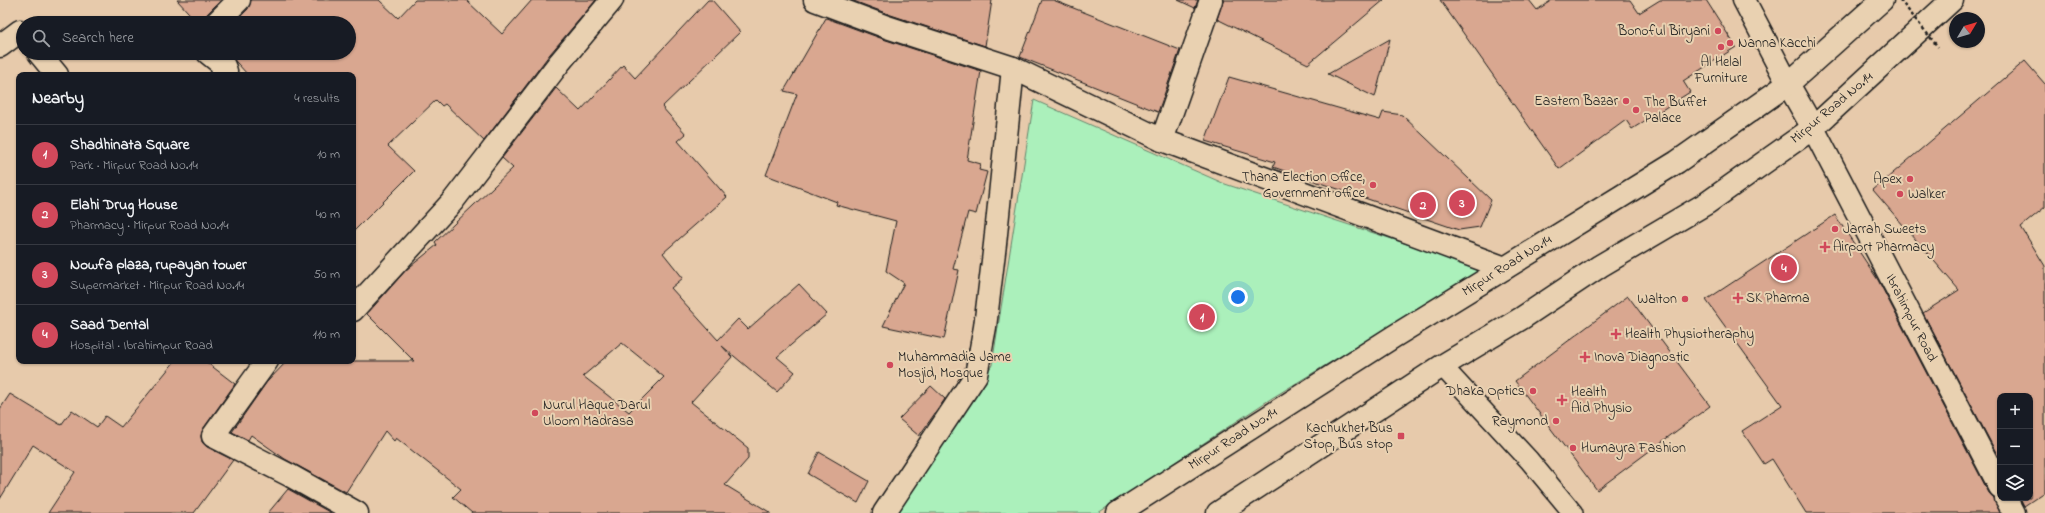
<!DOCTYPE html>
<html lang="en">
<head>
<meta charset="utf-8">
<style>
	body { margin:0; font-family:"Indie Flower",sans-serif; background:#242831; color:#f1f3f6 }
	.controls { position:absolute; right:12px; bottom:12px; display:grid; overflow:hidden; border-radius:8px; box-shadow:0 1px 3px #0004 }
	.controls button { width:36px; height:36px; display:grid; place-items:center; padding:0; border:0; border-bottom:1px solid #363941; background:#171b24; color:#f1f3f6; font:20px sans-serif }
	.compass { position:absolute; left:1949px; top:12px; width:36px; height:36px; border-radius:50%; background:#171b24; box-shadow:0 1px 3px #0004; rotate:52deg }
	.you { position:absolute; left:1238px; top:297px; width:14px; height:14px; margin:-10px; border:3px solid #fff; border-radius:50%; background:#1a73e8; box-shadow:0 0 0 6px #1a73e833 }
	.badge { display:grid; place-items:center; width:26px; height:26px; border-radius:50%; background:#d1495b; color:#fff; font-size:13px; font-weight:700 }
	.pin { position:absolute; translate:-50% -50%; border:2px solid #fff; box-shadow:0 1px 4px #0006 }
	.list { margin:0; padding:0; list-style:none }
	h2 { display:flex; justify-content:space-between; align-items:center; height:52px; margin:0; padding:0 16px; font-size:17px }
	h2 small { font-size:13px; font-weight:400; color:#9ea1a6 }
	.list li { display:grid; grid-template-columns:26px 1fr auto; gap:12px; align-items:center; box-sizing:border-box; height:60px; padding:0 16px; border-top:1px solid #363941 }
	.list b { display:block; font-size:15px; white-space:nowrap }
	.list p { margin:0; font-size:13px; white-space:nowrap; color:#9ea1a6 }
	.list em { font-size:13px; font-style:normal; color:#9ea1a6 }
	.icon { flex:none; width:22px; height:22px; fill:none; stroke:currentColor; stroke-width:2; stroke-linecap:round; stroke-linejoin:round }
	.map { position:relative; flex:none; width:2045px; height:513px; overflow:hidden }
	.search { position:absolute; background:#171b24; box-shadow:0 1px 3px #0004; left:16px; top:16px; width:340px; height:44px; display:flex; align-items:center; gap:10px; box-sizing:border-box; padding:0 14px; border-radius:22px; color:#9ea1a6; font-size:15px }
	.panel { position:absolute; background:#171b24; box-shadow:0 1px 3px #0004; left:16px; top:72px; width:340px; height:292px; border-radius:8px }
	.map>svg:first-child { display:block }
</style>
</head>
<body>
<div class="map">
<svg width="2045" height="513" viewBox="0 0 2045 513">
	<rect width="100%" height="100%" fill="#e7caab"/>
	<filter id="ink" filterUnits="userSpaceOnUse"><feTurbulence type="fractalNoise" baseFrequency=".025" numOctaves="2"/><feDisplacementMap in="SourceGraphic" scale="8" xChannelSelector="R" yChannelSelector="G"/><feConvolveMatrix kernelMatrix="1 2 1 2 8 2 1 2 1" color-interpolation-filters="sRGB"/></filter>
	<g filter="url(#ink)">
		<polygon fill="#abf0bb" stroke="#64866c" points="1034,100 1225,184 1483,269 1272,398 1098,513 898,513 992,365"/>
		<g fill="#d9a790" stroke="#1c1c1c" fill-rule="evenodd">
			<polygon points="177,0 221,0 207,14 204,23 198,23"/>
			<polygon points="251,0 379,0 398,18 415,0 466,0 502,34 532,0 596,0 550,54 484,141 445,104 442,106 436,100 388,146 414,171 353,232 353,75 248,75 228,53 349,53 349,23 234,23 248,9"/>
			<path d="M 708,0 L 712,0 L 740,32 L 662,107 L 686,134 L 678,141 L 727,197 L 663,253 L 683,278 L 671,288 L 718,340 L 738,319 L 748,329 L 799,284 L 827,314 L 777,357 L 795,372 L 777,392 L 722,346 L 732,357 L 691,402 L 748,448 L 748,459 L 725,485 L 771,513 L 472,513 L 453,497 L 461,489 L 396,438 L 394,441 L 385,431 L 346,492 L 285,459 L 251,435 L 248,440 L 232,432 L 266,383 L 287,361 L 414,361 L 367,314 L 406,270 L 437,245 L 435,242 L 513,168 L 502,158 L 556,88 L 580,111 L 623,65 L 635,78 ZM 622,343 L 664,377 L 629,412 L 583,376 Z"/>
			<polygon points="851,0 992,0 985,46 891,15"/>
			<polygon points="1042,0 1053,0 1180,50 1158,112 1020,57"/>
			<polygon points="1178,0 1198,0 1195,8"/>
			<polygon points="1223,0 1384,0 1308,64 1217,19"/>
			<polygon points="1440,0 1529,0 1537,10 1552,0 1630,0 1639,13 1660,0 1706,0 1736,47 1683,81 1690,92 1632,129 1626,120 1559,169"/>
			<polygon points="826,18 883,39 981,71 967,160 981,164 979,170 987,172 976,214 968,212 953,269 959,270 944,339 883,326 904,283 886,271 896,221 836,205 837,202 766,175 797,94 784,91"/>
			<polygon points="1390,39 1375,97 1328,74"/>
			<polygon points="2025,61 2045,84 2045,207 2021,227 2045,266 2045,492 2024,506 2020,498 2030,498 2030,396 2000,396 2000,460 1923,313 1959,290 1873,190"/>
			<polygon points="1229,77 1380,120 1383,112 1402,115 1491,200 1480,227 1459,230 1273,167 1275,162 1205,141"/>
			<polygon points="1835,215 1878,280 1989,493 1994,498 2000,513 1806,513 1772,459 1764,464 1742,431 1782,405 1706,300"/>
			<polygon points="1628,296 1710,406 1597,490 1515,381"/>
			<polygon points="175,361 205,361 235,384 203,429 201,436 202,442 207,447 233,460 194,513 48,513 75,472 33,445 0,499 0,409 10,394 61,425 72,410 97,427 105,416 121,427"/>
			<polygon points="931,386 945,399 919,436 899,419"/>
			<polygon points="819,452 869,481 858,503 808,474"/>
			<polygon points="288,489 331,513 268,513"/>
		</g>
		<g fill="none" stroke-linecap="round" stroke-linejoin="round">
			<g stroke="#1c1c1c" stroke-width="22">
				<polyline id="lane" points="1442,366 1529,460 1573,513"/>
			</g>
			<g stroke="#1c1c1c" stroke-width="25">
				<g id="street">
					<polyline points="815,0 887,27 1013,68 1162,140 1505,268"/>
					<polyline points="1744,0 1788,84 1813,128 2000,487"/>
					<polyline points="216,23 239,0"/>
					<polyline points="0,46 20,31 23,35"/>
					<polyline points="39,53 57,75"/>
					<polyline points="208,53 224,66 226,71 222,75"/>
					<polyline points="1162,140 1211,0"/>
					<polyline points="353,310 453,201 560,62 612,0"/>
					<polyline points="267,361 213,436 291,476 357,513"/>
					<polyline points="2006,498 2014,513"/>
					<polyline points="884,513 976,375 985,327 995,244 1013,68"/>
				</g>
			</g>
			<g stroke="#1c1c1c" stroke-width="25">
				<g id="primary">
					<polyline points="1118,513 1393,337 1677,162 1788,84 1882,0"/>
					<polyline points="1218,513 1442,366 1522,318 1600,266 1707,203 1813,128 1952,0"/>
				</g>
			</g>
			<use href="#lane" stroke="#e9d1b1" stroke-width="19"/>
			<use href="#street" stroke="#e9d1b1" stroke-width="22"/>
			<use href="#primary" stroke="#e9d1b1" stroke-width="22"/>
			<polyline stroke="#1c1c1c" stroke-width="2.5" stroke-dasharray="3 3" stroke-linecap="butt" points="1900,0 1938,47"/>
		</g>
	</g>
	<g fill="#d1495b" stroke="#e9d1b1" stroke-width="1.5">
		<circle cx="1718" cy="31" r="4"/>
		<circle cx="1730" cy="43" r="4"/>
		<circle cx="1721" cy="47" r="4"/>
		<circle cx="1626" cy="101" r="4"/>
		<circle cx="1636" cy="110" r="4"/>
		<circle cx="1910" cy="179" r="4"/>
		<circle cx="1373" cy="185" r="4"/>
		<circle cx="1900" cy="194" r="4"/>
		<circle cx="1835" cy="229" r="4"/>
		<path d="M1823 241h4v4h4v4h-4v4h-4v-4h-4v-4h4z"/>
		<path d="M1736 292h4v4h4v4h-4v4h-4v-4h-4v-4h4z"/>
		<circle cx="1685" cy="299" r="4"/>
		<path d="M1614 328h4v4h4v4h-4v4h-4v-4h-4v-4h4z"/>
		<path d="M1583 351h4v4h4v4h-4v4h-4v-4h-4v-4h4z"/>
		<circle cx="890" cy="365" r="4"/>
		<circle cx="1533" cy="391" r="4"/>
		<path d="M1560 394h4v4h4v4h-4v4h-4v-4h-4v-4h4z"/>
		<circle cx="535" cy="413" r="4"/>
		<circle cx="1556" cy="421" r="4"/>
		<rect x="1397" y="432" width="8" height="8" rx="2"/>
		<circle cx="1573" cy="448" r="4"/>
	</g>
	<g text-anchor="middle" dominant-baseline="central" stroke-width="4" stroke-linejoin="round" paint-order="stroke">
		<g font-size="14" fill="#1c1c1c" stroke="#e9d1b1" text-anchor="start">
			<text x="1710" y="31" text-anchor="end">Bonoful Biryani</text>
			<text x="1738" y="43">Nanna Kacchi</text>
			<text x="1721" y="62" text-anchor="middle">Al Helal<tspan x="1721" dy="16">Furniture</tspan></text>
			<text x="1618" y="101" text-anchor="end">Eastern Bazar</text>
			<text x="1644" y="102">The Buffet<tspan x="1644" dy="16">Palace</tspan></text>
			<text x="1365" y="177" text-anchor="end">Thana Election Office,<tspan x="1365" dy="16">Government office</tspan></text>
			<text x="1902" y="179" text-anchor="end">Apex</text>
			<text x="1908" y="194">Walker</text>
			<text x="1843" y="229">Jarrah Sweets</text>
			<text x="1833" y="247">Airport Pharmacy</text>
			<text x="1746" y="298">SK Pharma</text>
			<text x="1677" y="299" text-anchor="end">Walton</text>
			<text x="1625" y="334">Health Physiotheraphy</text>
			<text x="898" y="357">Muhammadia Jame<tspan x="898" dy="16">Mosjid, Mosque</tspan></text>
			<text x="1594" y="357">Inova Diagnostic</text>
			<text x="1525" y="391" text-anchor="end">Dhaka Optics</text>
			<text x="1571" y="392">Health<tspan x="1571" dy="16">Aid Physio</tspan></text>
			<text x="543" y="405">Nurul Haque Darul<tspan x="543" dy="16">Uloom Madrasa</tspan></text>
			<text x="1548" y="421" text-anchor="end">Raymond</text>
			<text x="1393" y="428" text-anchor="end">Kachukhet Bus<tspan x="1393" dy="16">Stop, Bus stop</tspan></text>
			<text x="1581" y="448">Humayra Fashion</text>
		</g>
		<g font-size="14" fill="#1c1c1c" stroke="#e9d1b1">
			<text transform="translate(1832 108) rotate(-40)">Mirpur Road No.14</text>
			<text transform="translate(1507 266) rotate(-32)">Mirpur Road No.14</text>
			<text transform="translate(1911 318) rotate(63)">Ibrahimpur Road</text>
			<text transform="translate(1233 439) rotate(-33)">Mirpur Road No.14</text>
		</g>
	</g>
</svg>
<div class="controls">
<button>+</button>
<button>−</button>
<button><svg class="icon" aria-label="layers" viewBox="0 0 24 24"><path d="M12 4l9 5-9 5-9-5zM3 14l9 5 9-5"/></svg></button>
</div>
<svg class="compass" viewBox="-18 -18 36 36"><path d="M0-13l5 13h-10z" fill="#e53935"/><path d="M0 13l5-13h-10z" fill="#9ea1a6"/></svg>
<div class="you"></div>
<div class="pin badge" style="left:1202px;top:317px">1</div>
<div class="pin badge" style="left:1423px;top:205px">2</div>
<div class="pin badge" style="left:1462px;top:203px">3</div>
<div class="pin badge" style="left:1784px;top:268px">4</div>
<div class="search"><svg class="icon" aria-label="search" viewBox="0 0 24 24"><circle cx="10" cy="10" r="6"/><path d="M15 15l6 6"/></svg>Search here</div>
<section class="panel">
<h2>Nearby<small>4 results</small></h2>
<ul class="list">
<li><span class="badge">1</span><div><b>Shadhinata Square</b><p>Park · Mirpur Road No.14</p></div><em>10 m</em></li>
<li><span class="badge">2</span><div><b>Elahi Drug House</b><p>Pharmacy · Mirpur Road No.14</p></div><em>40 m</em></li>
<li><span class="badge">3</span><div><b>Nowfa plaza, rupayan tower</b><p>Supermarket · Mirpur Road No.14</p></div><em>50 m</em></li>
<li><span class="badge">4</span><div><b>Saad Dental</b><p>Hospital · Ibrahimpur Road</p></div><em>110 m</em></li>
</ul>
</section>
</div>
</body>
</html>
